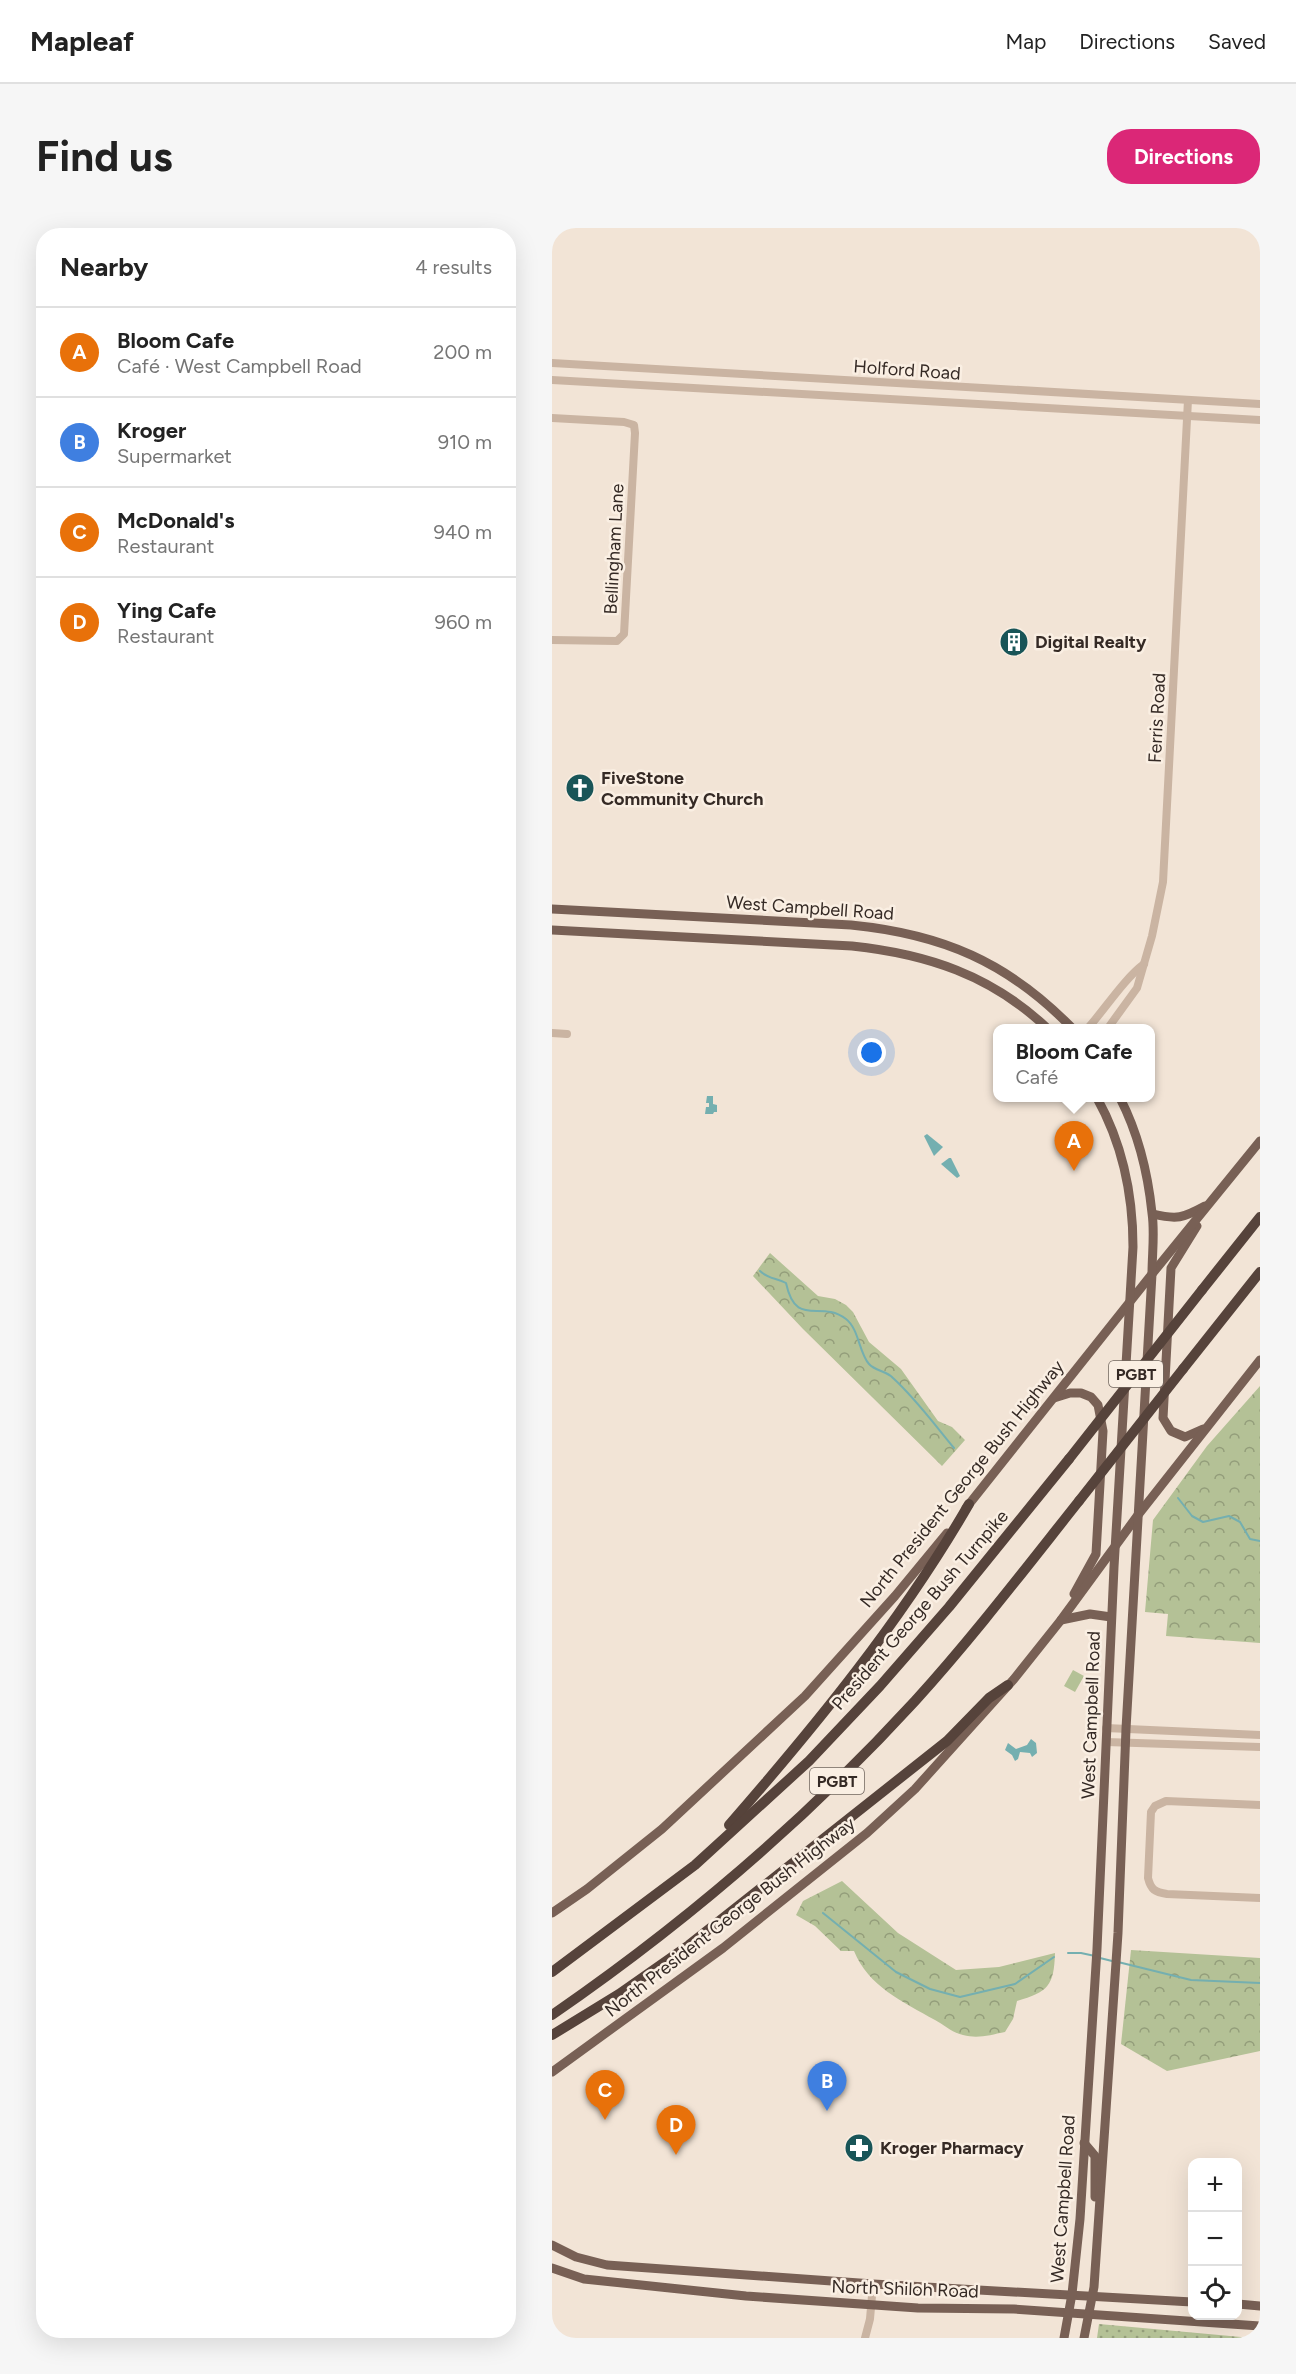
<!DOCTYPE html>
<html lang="en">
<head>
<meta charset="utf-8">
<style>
	body { margin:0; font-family:Figtree,sans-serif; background:#f6f6f6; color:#222 }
	.controls { position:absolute; right:18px; bottom:18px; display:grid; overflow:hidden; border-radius:12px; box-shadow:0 6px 24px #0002 }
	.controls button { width:54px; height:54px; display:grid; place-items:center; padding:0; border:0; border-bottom:2px solid #e0e0e0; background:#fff; color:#222; font:30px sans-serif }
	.you { position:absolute; left:320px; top:825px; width:21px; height:21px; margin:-15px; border:4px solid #fff; border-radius:50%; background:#1a73e8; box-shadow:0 0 0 9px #1a73e833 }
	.badge { display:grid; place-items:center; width:39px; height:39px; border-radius:50%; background:#db2777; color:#fff; font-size:20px; font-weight:700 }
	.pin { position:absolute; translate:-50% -50px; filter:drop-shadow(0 2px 3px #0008) }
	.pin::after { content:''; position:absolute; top:32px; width:21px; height:18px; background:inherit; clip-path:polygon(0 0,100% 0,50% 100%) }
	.popup { position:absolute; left:441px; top:796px; width:162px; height:78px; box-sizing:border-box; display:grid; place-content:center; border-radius:12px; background:#fff; filter:drop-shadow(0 2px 4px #0005); font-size:20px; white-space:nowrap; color:#767676 }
	.popup b { font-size:22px; color:#222 }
	.popup::after { content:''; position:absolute; left:50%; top:100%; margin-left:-12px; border:12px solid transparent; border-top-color:#fff }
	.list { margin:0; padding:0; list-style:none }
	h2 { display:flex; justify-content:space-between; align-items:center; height:78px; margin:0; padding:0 24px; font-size:26px }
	h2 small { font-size:20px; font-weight:400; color:#767676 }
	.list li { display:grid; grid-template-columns:39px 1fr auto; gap:18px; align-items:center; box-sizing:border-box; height:90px; padding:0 24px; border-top:2px solid #e0e0e0 }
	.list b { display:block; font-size:22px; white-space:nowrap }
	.list p { margin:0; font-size:20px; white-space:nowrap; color:#767676 }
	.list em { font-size:20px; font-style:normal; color:#767676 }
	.icon { flex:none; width:33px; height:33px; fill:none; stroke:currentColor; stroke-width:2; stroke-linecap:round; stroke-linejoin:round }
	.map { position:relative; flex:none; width:708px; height:2110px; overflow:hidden; border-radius:24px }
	header { display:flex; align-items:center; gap:36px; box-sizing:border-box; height:84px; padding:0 30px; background:#fff; border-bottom:2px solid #e0e0e0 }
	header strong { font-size:28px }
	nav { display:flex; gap:33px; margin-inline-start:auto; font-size:21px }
	.intro { display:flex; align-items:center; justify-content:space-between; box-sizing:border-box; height:144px; padding:0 36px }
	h1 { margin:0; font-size:42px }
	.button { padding:15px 27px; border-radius:24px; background:#db2777; color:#fff; font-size:21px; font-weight:700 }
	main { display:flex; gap:36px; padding:0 36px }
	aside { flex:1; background:#fff; border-radius:24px; box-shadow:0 6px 24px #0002 }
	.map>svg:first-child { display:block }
</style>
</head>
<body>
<header>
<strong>Mapleaf</strong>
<nav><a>Map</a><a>Directions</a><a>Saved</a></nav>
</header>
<div class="intro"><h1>Find us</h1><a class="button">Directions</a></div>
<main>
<aside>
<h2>Nearby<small>4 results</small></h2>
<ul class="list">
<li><span class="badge" style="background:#e8710a">A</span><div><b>Bloom Cafe</b><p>Café · West Campbell Road</p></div><em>200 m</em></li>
<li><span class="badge" style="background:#3f7fe0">B</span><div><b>Kroger</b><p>Supermarket</p></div><em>910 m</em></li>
<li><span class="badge" style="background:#e8710a">C</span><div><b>McDonald's</b><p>Restaurant</p></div><em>940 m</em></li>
<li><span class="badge" style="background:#e8710a">D</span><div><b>Ying Cafe</b><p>Restaurant</p></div><em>960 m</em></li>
</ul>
</aside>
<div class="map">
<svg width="708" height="2110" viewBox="0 0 708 2110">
	<defs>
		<pattern id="grass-dots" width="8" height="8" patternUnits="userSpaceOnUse" patternTransform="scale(1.5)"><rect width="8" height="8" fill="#b4c196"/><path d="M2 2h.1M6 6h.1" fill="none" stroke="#939d7a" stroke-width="1.8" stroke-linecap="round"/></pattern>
		<pattern id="forest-crowns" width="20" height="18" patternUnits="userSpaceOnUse" patternTransform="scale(1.5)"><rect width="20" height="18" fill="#b4c196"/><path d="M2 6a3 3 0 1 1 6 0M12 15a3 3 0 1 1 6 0" fill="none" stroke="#939d7a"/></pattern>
	</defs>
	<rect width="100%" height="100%" fill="#f2e4d6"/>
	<polygon fill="url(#grass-dots)" points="547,2096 700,2110 545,2110"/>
	<g fill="url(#forest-crowns)">
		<polygon points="218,1025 266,1068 283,1071 294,1077 301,1084 317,1114 349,1141 386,1193 400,1199 413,1212 390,1238 251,1101 201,1048"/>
		<polygon points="708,1158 708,1415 614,1408 616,1386 593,1384 601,1292 655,1218"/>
		<path d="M 290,1653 L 346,1705 L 404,1742 L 447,1739 L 503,1725 C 502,1758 496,1764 465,1773 L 461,1791 L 453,1804 C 438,1807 426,1811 411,1807 C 401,1805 392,1797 383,1792 C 351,1774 316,1758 302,1723 L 289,1723 L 263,1698 L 244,1687 L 251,1673 Z"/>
		<polygon points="579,1722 708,1730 708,1823 615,1843 569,1816"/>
	</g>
	<polygon fill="#b4c196" points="521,1442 532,1448 523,1464 512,1458"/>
	<g fill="#74afb0">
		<polygon points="155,868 161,868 161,876 165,877 165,884 162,884 161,886 153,886 154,879 157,879 157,875 154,875"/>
		<polygon points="375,906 391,919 382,928 372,908"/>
		<polygon points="397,930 399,930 408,948 405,950 389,936"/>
		<polygon points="479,1511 484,1515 485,1525 480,1529 478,1525 468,1524 466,1531 463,1533 460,1527 453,1522 456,1515 464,1521 475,1517"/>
	</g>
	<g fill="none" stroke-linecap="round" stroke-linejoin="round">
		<g stroke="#74afb0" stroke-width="2">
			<path d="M 208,1043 C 216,1051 225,1050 234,1055 C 244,1101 268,1071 294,1091 C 307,1101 307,1125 317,1136 C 323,1143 335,1143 341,1150 C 364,1171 382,1196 402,1220"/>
			<polyline points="626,1270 640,1288 651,1294 677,1288 688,1294 698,1311 708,1313"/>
			<polyline points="271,1685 344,1744 378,1761 408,1769 463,1756 502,1729"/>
			<polyline points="516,1725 529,1725 543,1728"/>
			<polyline points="548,1730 560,1733"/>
			<polyline points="566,1734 639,1752 708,1755"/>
		</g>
		<g stroke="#cab4a2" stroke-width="8">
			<polyline points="0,135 708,176"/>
			<polyline points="0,152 708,192"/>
			<polyline points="0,190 72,194 82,197 83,205 72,406 65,413 0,412"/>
			<path d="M 536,800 C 553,781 572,751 592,736"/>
			<polyline points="556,800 585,760 600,708 611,654 636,172"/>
			<polyline points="0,805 15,806"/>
			<polyline points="554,1500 708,1507"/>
			<polyline points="554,1514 708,1519"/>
			<path d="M 708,1577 L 614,1573 L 603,1578 L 599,1584 L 596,1650 C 599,1662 603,1664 615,1666 L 708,1670"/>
			<polyline points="313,2110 318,2091 321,2056"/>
		</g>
		<g stroke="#786055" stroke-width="9">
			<path d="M 0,681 L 299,697 C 390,706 456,734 520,800"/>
			<path d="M 0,702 L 300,718 C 375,726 439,747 495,800"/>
			<path d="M 601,986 C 625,992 631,990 653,978"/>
			<polyline points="645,998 619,1040 611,1190 619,1203 633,1209 651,1201"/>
			<polyline points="502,1170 518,1165 529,1165 539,1169 546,1177 551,1203 544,1326 522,1366"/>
			<polyline points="414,1280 600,1046 708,913"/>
			<polyline points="509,1392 538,1386 559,1389"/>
			<polyline points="0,1685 35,1661 110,1601 253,1468 343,1368 395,1305"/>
			<polyline points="0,1844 171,1720 315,1605 363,1561 462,1451 509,1392 586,1287 708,1132"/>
			<polyline points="532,1915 543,1928 543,1969"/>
			<polyline points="0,2017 24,2029 55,2037 321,2056 640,2074"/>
			<polyline points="0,2040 32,2051 194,2068 366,2080 462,2081 708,2098"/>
			<polyline points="686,2076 708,2078"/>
			<path d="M 512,2110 L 520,2066 L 528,1991 L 545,1721 L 562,1339 L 581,1019 C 581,967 570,915 545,870"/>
			<path d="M 532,2110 L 542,2059 L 566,1705 L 574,1501 L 600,1046 C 600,1026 603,1005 600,985 C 596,946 586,905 568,870"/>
		</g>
		<g stroke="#56433b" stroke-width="10">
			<polyline points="650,1062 708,989"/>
			<polyline points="631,1141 708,1044"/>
			<path d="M 177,1597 C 265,1496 350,1392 417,1276"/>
			<polyline points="0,1744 143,1637 257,1533 328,1458 397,1379 517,1231"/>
			<path d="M 0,1787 C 132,1696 254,1592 363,1473 C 421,1409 473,1341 527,1273"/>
			<polyline points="0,1807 67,1766 137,1717 395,1513 437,1470 456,1457"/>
		</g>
		<g stroke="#56433b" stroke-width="10">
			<polyline points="517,1231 650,1062"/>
			<polyline points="527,1273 631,1141"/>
		</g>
	</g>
	<defs>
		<g id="building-disc" transform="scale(1.5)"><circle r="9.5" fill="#195558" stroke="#faefe3"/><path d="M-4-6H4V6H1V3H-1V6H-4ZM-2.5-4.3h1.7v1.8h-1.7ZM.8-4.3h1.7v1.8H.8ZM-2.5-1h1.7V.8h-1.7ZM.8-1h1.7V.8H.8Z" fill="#fff"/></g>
		<g id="church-disc" transform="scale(1.5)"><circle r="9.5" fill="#195558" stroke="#faefe3"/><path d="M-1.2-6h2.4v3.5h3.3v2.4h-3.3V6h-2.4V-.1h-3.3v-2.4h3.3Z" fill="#fff"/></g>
		<g id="pharmacy-disc" transform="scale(1.5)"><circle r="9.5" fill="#195558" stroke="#faefe3"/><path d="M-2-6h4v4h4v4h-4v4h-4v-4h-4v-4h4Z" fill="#fff"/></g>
	</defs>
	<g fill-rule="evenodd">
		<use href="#building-disc" x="462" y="414"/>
		<use href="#church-disc" x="28" y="560"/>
		<use href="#pharmacy-disc" x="307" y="1920"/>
	</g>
	<g text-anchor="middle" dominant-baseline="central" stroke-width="5" stroke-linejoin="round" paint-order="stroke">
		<g fill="#faefe3" stroke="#70655e" stroke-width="1.5">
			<rect x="557" y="1133" width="54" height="26" rx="4.5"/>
			<rect x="258" y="1540" width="54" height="26" rx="4.5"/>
		</g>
		<g font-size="16" font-weight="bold" fill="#352a25">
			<text x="584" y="1146">PGBT</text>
			<text x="285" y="1553">PGBT</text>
		</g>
		<g font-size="18" fill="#352a25" stroke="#faefe3">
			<text transform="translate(355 142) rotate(4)">Holford Road</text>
			<text transform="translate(62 321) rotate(-87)">Bellingham Lane</text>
			<text transform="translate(605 490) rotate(-87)">Ferris Road</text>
			<text transform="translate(258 680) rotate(4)">West Campbell Road</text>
			<text transform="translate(410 1256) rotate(-51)">North President George Bush Highway</text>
			<text transform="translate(368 1382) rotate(-49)">President George Bush Turnpike</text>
			<text transform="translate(539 1487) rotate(-88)">West Campbell Road</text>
			<text transform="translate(178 1689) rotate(-38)">North President George Bush Highway</text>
			<text transform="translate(511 1971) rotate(-86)">West Campbell Road</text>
			<text transform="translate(353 2061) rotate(2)">North Shiloh Road</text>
		</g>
		<g font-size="18" font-weight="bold" fill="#352a25" stroke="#faefe3" text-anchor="start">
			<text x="483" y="414">Digital Realty</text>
			<text x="49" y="550">FiveStone<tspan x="49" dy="21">Community Church</tspan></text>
			<text x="328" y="1920">Kroger Pharmacy</text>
		</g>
	</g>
</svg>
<div class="controls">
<button>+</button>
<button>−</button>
<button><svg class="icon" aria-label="locate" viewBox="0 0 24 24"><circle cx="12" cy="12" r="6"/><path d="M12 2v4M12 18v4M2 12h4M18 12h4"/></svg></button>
</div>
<div class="you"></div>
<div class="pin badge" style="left:522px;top:943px;background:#e8710a">A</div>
<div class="popup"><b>Bloom Cafe</b>Café</div>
<div class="pin badge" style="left:275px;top:1883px;background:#3f7fe0">B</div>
<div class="pin badge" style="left:53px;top:1892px;background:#e8710a">C</div>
<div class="pin badge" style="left:124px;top:1927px;background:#e8710a">D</div>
</div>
</main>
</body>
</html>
